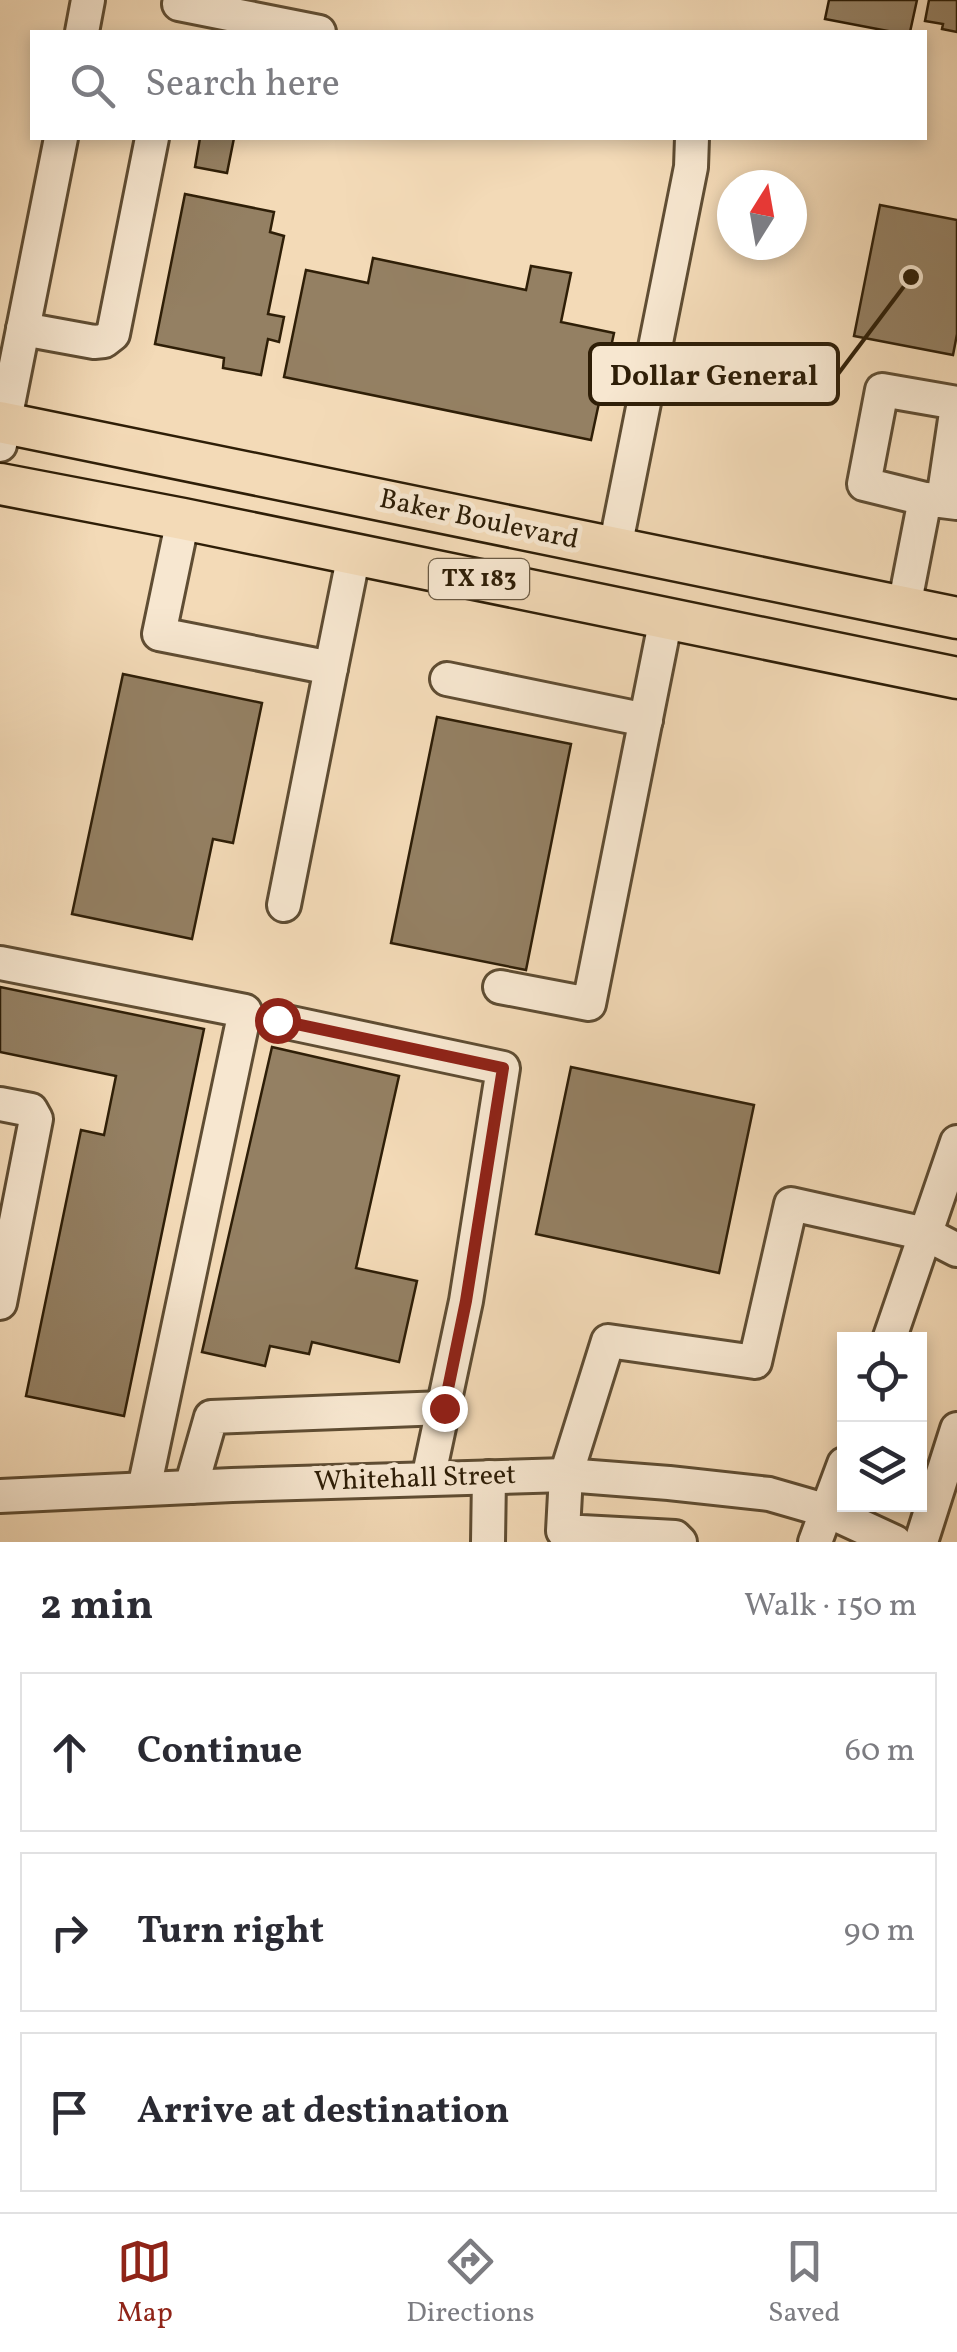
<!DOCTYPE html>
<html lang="en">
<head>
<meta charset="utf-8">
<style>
	body { margin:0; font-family:Vollkorn,serif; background:#f7f7f7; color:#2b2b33 }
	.controls { position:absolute; right:30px; bottom:30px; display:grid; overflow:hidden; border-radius:0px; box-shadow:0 5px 15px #0003 }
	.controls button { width:90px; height:90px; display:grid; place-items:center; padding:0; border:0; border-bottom:2px solid #e1e1e2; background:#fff; color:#2b2b33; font:50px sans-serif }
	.compass { position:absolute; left:717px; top:170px; width:90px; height:90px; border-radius:50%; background:#fff; box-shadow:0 5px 15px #0003; rotate:11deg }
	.stop { position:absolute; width:30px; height:30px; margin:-22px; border:8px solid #8f2418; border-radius:50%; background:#fff }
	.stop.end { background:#8f2418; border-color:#fff; box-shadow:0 2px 10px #0008 }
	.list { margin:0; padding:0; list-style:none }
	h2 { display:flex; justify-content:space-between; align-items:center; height:130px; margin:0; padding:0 40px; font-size:42px }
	h2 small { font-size:32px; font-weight:400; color:#7c7c81 }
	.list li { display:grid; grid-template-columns:65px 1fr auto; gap:30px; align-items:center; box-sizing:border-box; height:160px; margin:0 20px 20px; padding:0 20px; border:2px solid #e1e1e2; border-radius:0px }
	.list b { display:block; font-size:38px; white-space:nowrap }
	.list em { font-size:32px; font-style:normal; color:#7c7c81 }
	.icon { flex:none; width:55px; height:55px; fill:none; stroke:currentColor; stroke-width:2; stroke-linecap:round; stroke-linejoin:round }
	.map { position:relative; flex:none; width:957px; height:1542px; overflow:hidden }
	.search { position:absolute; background:#fff; box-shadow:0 5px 15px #0003; left:30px; right:30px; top:30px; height:110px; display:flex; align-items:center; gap:25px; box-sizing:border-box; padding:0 35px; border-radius:0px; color:#7c7c81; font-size:38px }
	.sheet { height:670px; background:#fff }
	nav { display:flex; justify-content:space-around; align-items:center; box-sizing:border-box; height:140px; border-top:2px solid #e1e1e2; background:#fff; font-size:28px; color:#7c7c81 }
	nav a { display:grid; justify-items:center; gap:5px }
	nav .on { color:#8f2418 }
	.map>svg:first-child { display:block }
</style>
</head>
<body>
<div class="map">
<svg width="957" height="1542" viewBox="0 0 957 1542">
	<rect width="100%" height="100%" fill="#f3dab7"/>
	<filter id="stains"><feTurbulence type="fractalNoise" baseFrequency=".002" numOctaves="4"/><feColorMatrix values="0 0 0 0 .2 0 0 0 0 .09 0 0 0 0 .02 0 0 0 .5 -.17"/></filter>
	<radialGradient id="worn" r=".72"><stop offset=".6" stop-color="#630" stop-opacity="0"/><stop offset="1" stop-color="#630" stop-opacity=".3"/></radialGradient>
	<g fill="#948063" stroke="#2e1e07" stroke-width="2.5">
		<polygon points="829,0 917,0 910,32 893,32 825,19"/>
		<polygon points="929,0 957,0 957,32 942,29 943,24 925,21"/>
		<polygon points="200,138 234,138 227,173 195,167"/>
		<polygon points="185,194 274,212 270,232 284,236 268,314 284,317 279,342 268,339 261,375 223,368 224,358 155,344"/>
		<polygon points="880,205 957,220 957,334 953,355 854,336"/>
		<polygon points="373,258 526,290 531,266 571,273 561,322 614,333 591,440 284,377 306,270 368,283"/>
		<polygon points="123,674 262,703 233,843 213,839 192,939 72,914"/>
		<polygon points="437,717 571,744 526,970 391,943"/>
		<polygon points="0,987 204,1029 124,1416 26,1396 81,1130 104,1135 116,1076 0,1052"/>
		<polygon points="272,1047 399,1076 356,1268 417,1281 399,1362 312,1342 309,1354 270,1346 265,1366 202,1352"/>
		<polygon points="571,1067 754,1105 719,1273 536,1234"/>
	</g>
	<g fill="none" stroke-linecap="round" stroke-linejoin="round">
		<g stroke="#5f4d33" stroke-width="38">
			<g id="minor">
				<polyline points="179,4 319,32"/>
				<polyline points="82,32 88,0"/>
				<polyline points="23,329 94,342 104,341 113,334 152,138"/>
				<polyline points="0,445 61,138"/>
				<polyline points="925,499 864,484 882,390 957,403"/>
				<polyline points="943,500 957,406"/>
				<polyline points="183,519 159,634 331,668 354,554"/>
				<polyline points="615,548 691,167 692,138"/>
				<polyline points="904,607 925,499 957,503"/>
				<polyline points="447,679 646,720"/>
				<polyline points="284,905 331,668"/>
				<polyline points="0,963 245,1011 144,1489"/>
				<polyline points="500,987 589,1004 666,618"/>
				<polyline points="277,1020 503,1068 466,1301 428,1479"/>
				<polyline points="0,1104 31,1110 36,1119 0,1303"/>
				<polyline points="889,1340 957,1142"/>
				<polyline points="191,1487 211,1417 444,1408"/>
				<polyline points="0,1496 232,1485 566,1475 669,1483 769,1494 828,1511 895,1542"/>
				<polyline points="488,1542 489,1477"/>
				<polyline points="680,1542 675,1537 563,1531 566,1475 608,1341 755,1362 791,1204 926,1234 957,1250"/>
				<polyline points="815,1542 844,1464"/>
				<polyline points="921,1542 957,1429"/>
			</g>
		</g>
		<g stroke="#2e1e07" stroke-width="45">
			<g id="major">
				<polyline points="0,422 957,618"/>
				<polyline points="0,484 183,519 957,678"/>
			</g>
		</g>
		<use href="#minor" stroke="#f7e7d0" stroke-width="32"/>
		<use href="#major" stroke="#f3dab7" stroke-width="40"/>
	</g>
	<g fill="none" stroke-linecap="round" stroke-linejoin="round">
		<polyline stroke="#8f2418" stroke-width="12" points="277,1020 503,1068 466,1301 444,1408"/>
	</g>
	<g text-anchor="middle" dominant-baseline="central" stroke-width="10" stroke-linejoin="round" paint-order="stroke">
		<rect fill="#f7e7d0" stroke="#6a5a43" stroke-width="2.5" x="429" y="559" width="100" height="40" rx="8"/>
		<g font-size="25" font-weight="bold" fill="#2e1e07">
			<text x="479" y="579">TX 183</text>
		</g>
		<g font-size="28" fill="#2e1e07" stroke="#f7e7d0">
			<text transform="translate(479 520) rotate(12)">Baker Boulevard</text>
			<text transform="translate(415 1479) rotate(-2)">Whitehall Street</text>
		</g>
	</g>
	<path fill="none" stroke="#2e1e07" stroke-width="4" d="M911 277L838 374"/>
	<circle fill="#2e1e07" stroke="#f7e7d0" stroke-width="4" cx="911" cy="277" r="10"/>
	<rect fill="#f7e7d0" stroke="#2e1e07" stroke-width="4" x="590" y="344" width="248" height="60" rx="10"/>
	<g font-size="30" text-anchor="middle" font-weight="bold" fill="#2e1e07">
		<text x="714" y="385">Dollar General</text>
	</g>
	<rect width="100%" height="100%" filter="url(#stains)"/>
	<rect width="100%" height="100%" fill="url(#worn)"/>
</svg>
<div class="controls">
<button><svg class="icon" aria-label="locate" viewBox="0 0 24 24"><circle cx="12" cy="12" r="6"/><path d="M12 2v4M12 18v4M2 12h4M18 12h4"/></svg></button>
<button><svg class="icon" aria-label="layers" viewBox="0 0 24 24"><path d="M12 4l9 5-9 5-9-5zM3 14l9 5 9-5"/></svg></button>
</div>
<svg class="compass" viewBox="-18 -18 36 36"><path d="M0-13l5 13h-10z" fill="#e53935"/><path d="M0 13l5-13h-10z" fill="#7c7c81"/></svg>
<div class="stop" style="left:277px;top:1020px"></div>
<div class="stop end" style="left:444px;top:1408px"></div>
<div class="search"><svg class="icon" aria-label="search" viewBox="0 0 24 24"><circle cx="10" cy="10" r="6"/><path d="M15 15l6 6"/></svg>Search here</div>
</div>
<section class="sheet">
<h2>2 min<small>Walk · 150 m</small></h2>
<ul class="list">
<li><svg class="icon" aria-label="ahead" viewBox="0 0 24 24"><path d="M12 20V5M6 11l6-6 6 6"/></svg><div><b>Continue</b></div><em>60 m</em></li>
<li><svg class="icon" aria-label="right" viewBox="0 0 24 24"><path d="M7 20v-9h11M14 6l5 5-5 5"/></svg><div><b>Turn right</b></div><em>90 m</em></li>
<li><svg class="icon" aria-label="arrive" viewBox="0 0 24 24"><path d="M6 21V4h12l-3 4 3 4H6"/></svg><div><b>Arrive at destination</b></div></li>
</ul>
</section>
<nav>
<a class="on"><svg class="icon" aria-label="map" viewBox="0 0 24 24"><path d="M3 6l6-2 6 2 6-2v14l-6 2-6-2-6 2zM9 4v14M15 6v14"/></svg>Map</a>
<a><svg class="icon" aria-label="directions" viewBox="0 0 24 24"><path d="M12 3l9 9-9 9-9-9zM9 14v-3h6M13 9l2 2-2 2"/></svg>Directions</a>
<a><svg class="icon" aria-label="saved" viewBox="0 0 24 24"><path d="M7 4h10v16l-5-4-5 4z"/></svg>Saved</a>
</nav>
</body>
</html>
